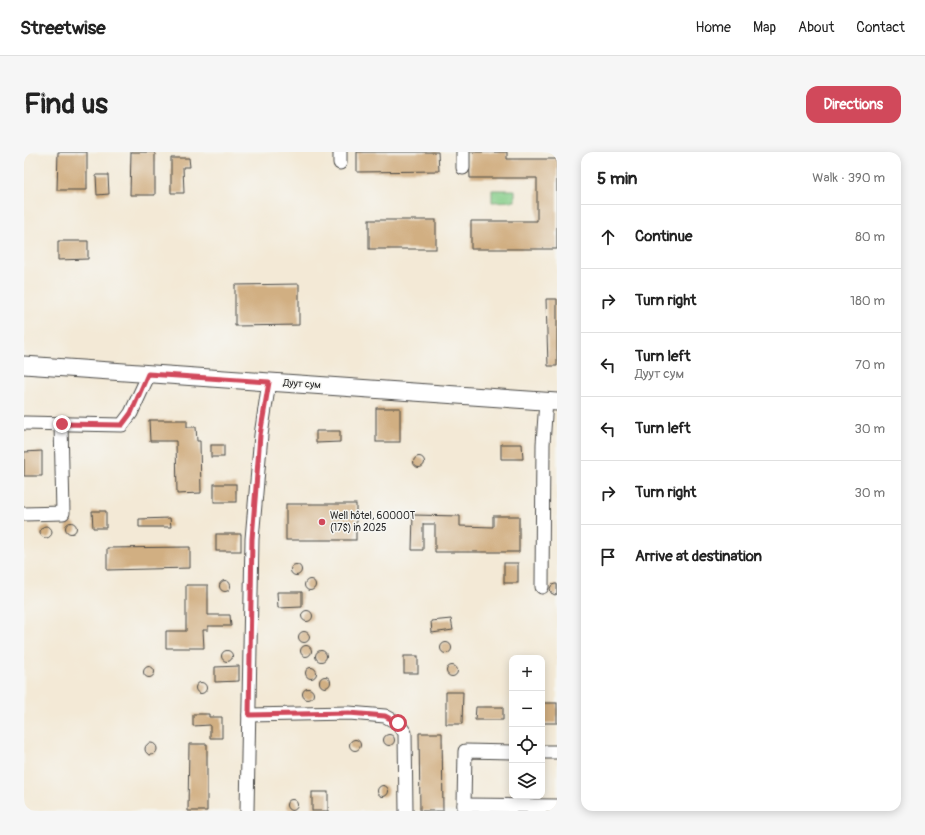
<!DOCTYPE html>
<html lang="en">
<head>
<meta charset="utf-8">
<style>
	body { margin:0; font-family:Pangolin,sans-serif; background:#f6f6f6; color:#222 }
	.controls { position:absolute; right:12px; bottom:12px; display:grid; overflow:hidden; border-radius:8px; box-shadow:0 2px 10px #0003 }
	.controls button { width:36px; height:36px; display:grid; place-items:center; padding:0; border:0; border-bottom:1px solid #e0e0e0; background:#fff; color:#222; font:20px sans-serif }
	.stop { position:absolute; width:12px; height:12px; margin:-9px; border:3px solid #d1495b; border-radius:50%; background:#fff }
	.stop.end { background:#d1495b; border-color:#fff; box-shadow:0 1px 4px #0008 }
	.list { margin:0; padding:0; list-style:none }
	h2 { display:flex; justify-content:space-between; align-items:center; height:52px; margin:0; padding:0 16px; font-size:17px }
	h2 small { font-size:13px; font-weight:400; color:#767676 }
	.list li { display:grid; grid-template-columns:26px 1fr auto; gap:12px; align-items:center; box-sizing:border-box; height:64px; padding:0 16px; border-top:1px solid #e0e0e0 }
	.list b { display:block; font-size:15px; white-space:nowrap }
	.list p { margin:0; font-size:13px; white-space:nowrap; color:#767676 }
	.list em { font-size:13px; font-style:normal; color:#767676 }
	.icon { flex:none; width:22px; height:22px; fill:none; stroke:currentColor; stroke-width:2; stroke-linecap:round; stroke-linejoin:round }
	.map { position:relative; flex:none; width:533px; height:659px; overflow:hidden; border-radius:12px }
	header { display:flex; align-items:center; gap:24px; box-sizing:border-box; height:56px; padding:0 20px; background:#fff; border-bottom:1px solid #e0e0e0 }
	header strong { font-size:19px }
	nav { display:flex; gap:22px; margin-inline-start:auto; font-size:14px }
	.intro { display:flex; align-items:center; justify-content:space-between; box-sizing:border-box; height:96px; padding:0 24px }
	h1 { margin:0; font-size:28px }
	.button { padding:10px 18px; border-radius:12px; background:#d1495b; color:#fff; font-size:14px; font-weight:700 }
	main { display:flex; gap:24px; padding:0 24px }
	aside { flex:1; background:#fff; border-radius:12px; box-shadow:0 2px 10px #0003 }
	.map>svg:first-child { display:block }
</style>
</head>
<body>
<header>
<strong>Streetwise</strong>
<nav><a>Home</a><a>Map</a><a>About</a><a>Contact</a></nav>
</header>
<div class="intro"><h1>Find us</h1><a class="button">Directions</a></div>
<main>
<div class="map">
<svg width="533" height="659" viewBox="0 0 533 659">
	<rect width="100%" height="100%" fill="#f6f6f2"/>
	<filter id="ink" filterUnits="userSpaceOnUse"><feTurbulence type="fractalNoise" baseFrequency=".025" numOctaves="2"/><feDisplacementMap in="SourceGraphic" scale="8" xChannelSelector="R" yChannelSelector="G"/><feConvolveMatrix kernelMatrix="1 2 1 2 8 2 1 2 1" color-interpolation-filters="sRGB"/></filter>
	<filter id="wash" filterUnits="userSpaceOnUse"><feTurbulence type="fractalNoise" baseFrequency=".012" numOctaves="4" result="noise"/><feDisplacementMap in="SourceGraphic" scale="16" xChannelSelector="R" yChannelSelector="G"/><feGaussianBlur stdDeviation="0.9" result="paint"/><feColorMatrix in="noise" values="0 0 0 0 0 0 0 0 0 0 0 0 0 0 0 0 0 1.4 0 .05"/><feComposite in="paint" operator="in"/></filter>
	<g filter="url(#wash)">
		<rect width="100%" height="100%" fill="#f3e9d6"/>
		<polygon fill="#87ce8a" stroke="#597c5a" points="468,38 491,38 491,49 468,50"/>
		<g id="blocks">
			<g fill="#d1af82">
				<polygon points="34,0 63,0 63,38 33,38"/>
				<polygon points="107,0 131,0 131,43 106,43"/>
				<polygon points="333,0 414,0 415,19 333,20"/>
				<polygon points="445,0 483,0 483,7 533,7 533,97 447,97 447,69 513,69 513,26 446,26"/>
				<polygon points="147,6 165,6 166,15 159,15 160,41 147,41"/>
				<polygon points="72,23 84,23 85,42 73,43"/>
				<rect x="345" y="68" width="67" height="29"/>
				<polygon points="34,89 64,89 64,107 34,108"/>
				<polygon points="275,132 275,173 211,174 211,133"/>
				<polygon points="522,147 533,147 533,214 524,214"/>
				<rect x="352" y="256" width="24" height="34"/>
				<polygon points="125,268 163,268 163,275 172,275 173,289 176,289 177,341 153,342 152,289 126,289"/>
				<polygon points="292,279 316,279 316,290 292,291"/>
				<polygon points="477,292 498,292 499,307 477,307"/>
				<rect x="187" y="293" width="13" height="12"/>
				<polygon points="18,299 18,324 0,324 0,300"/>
				<circle cx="395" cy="310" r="5.5"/>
				<rect x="190" y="332" width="22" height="18"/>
				<rect x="262" y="352" width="70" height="36"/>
				<polygon points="68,359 82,359 82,376 69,376"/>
				<polygon points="389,363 436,364 436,374 469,375 469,364 495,364 495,400 411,400 411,372 399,372 399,398 388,398"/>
				<polygon points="146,366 147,375 115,375 115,367"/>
				<circle cx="47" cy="376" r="5.5"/>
				<circle cx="22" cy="380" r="6"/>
				<rect x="192" y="382" width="25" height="17"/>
				<polygon points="166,395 166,416 83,418 83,396"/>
				<rect x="480" y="411" width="14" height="20"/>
				<circle cx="272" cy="418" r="5.5"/>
				<circle cx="286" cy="433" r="5.5"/>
				<circle cx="201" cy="434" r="5.5"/>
				<polygon points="531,432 533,432 533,442 531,443 527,441 526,436 528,433"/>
				<polygon points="162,433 184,433 184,463 206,463 207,474 184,474 184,478 179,478 180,496 142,496 142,479 162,479"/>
				<polygon points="253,440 278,440 278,455 254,456"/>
				<circle cx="283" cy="464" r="5.5"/>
				<polygon points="427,467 429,478 408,481 407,469"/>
				<circle cx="280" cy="485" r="5.5"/>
				<circle cx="422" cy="496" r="5.5"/>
				<circle cx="282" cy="499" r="5.5"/>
				<circle cx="297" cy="504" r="5.5"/>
				<circle cx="203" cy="504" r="5.5"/>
				<rect x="380" y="504" width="14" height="17"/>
				<circle cx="428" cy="519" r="5.5"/>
				<polygon points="215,514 215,529 191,530 191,515"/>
				<circle cx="125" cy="520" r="5.5"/>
				<circle cx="287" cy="521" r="5.5"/>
				<circle cx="301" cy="530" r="5.5"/>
				<circle cx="177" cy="536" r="5.5"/>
				<circle cx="284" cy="542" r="5.5"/>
				<polygon points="422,540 439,540 438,572 422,572"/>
				<rect x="518" y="551" width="15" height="20"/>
				<polygon points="452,555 479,555 479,568 451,568"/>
				<polygon points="169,562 185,562 185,565 198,565 198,586 186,586 186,573 169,574"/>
				<polygon points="395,581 418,581 419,659 396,659"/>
				<circle cx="365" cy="588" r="5.5"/>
				<circle cx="331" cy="593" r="5.5"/>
				<circle cx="127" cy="597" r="6"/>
				<polygon points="165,592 183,592 183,659 164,659"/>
				<circle cx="359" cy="639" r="5.5"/>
				<rect x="288" y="640" width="16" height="19"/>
				<circle cx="268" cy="653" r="5.5"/>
			</g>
		</g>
	</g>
	<g filter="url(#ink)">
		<use href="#blocks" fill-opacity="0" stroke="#494845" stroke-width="1"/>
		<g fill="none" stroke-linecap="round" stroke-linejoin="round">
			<g stroke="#494845" stroke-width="15">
				<g id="minor">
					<polyline points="439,0 439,16"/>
					<polyline points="316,11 316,0"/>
					<polyline points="0,271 98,273 107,261 125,222"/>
					<polyline points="0,362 39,361 37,272"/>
					<polyline points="518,435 519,292 522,249"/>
					<polyline points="225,563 325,561 361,564 374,571 381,581 382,659"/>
					<polyline points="518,600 533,600"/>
					<polyline points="440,653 441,599 488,600"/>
					<polyline points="223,659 228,387 237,283 245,230"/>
					<polyline points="440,659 440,653 533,654"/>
				</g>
			</g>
			<g stroke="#494845" stroke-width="19">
				<polyline id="major" points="0,213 533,250"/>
			</g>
			<use href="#minor" stroke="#fff" stroke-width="13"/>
			<use href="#major" stroke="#fff" stroke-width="17"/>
		</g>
	</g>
	<g fill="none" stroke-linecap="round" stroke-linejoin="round" filter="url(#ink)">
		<polyline stroke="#d1495b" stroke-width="5" points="38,272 98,273 107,261 124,222 245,230 236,283 228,387 225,563 325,561 361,564 374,571"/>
	</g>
	<circle fill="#d1495b" stroke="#f6f6f2" stroke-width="1.5" cx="298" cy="370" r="4"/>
	<g text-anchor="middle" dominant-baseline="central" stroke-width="3" stroke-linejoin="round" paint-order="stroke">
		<g font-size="10" fill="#2b2b2b" stroke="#f6f6f2">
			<text transform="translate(278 232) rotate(4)">Дуут сум</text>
		</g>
		<g font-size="10" fill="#2b2b2b" stroke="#f6f6f2" text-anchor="start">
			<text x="306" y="364">Well hôtel, 60000T<tspan x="306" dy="12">(17$) in 2025</tspan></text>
		</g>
	</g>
</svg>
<div class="controls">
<button>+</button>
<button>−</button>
<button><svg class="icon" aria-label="locate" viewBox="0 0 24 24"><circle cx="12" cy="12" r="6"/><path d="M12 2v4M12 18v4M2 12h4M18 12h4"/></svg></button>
<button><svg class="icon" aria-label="layers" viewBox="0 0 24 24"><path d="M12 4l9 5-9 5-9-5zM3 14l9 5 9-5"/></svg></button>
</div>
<div class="stop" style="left:374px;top:571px"></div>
<div class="stop end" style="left:38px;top:272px"></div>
</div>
<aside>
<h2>5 min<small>Walk · 390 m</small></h2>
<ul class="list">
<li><svg class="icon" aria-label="ahead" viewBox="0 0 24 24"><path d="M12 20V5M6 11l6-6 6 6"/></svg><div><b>Continue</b></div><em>80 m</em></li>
<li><svg class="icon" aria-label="right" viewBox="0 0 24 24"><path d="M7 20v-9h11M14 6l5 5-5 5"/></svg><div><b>Turn right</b></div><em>180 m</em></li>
<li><svg class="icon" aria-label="left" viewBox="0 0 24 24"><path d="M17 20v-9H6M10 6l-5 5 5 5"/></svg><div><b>Turn left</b><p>Дуут сум</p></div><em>70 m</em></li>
<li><svg class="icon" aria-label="left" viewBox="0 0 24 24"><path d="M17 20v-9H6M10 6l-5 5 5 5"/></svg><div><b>Turn left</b></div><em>30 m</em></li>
<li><svg class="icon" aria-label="right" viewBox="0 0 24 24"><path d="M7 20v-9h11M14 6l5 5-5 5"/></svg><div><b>Turn right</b></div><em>30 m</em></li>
<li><svg class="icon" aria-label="arrive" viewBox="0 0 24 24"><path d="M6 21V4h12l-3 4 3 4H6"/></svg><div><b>Arrive at destination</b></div></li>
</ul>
</aside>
</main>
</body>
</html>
